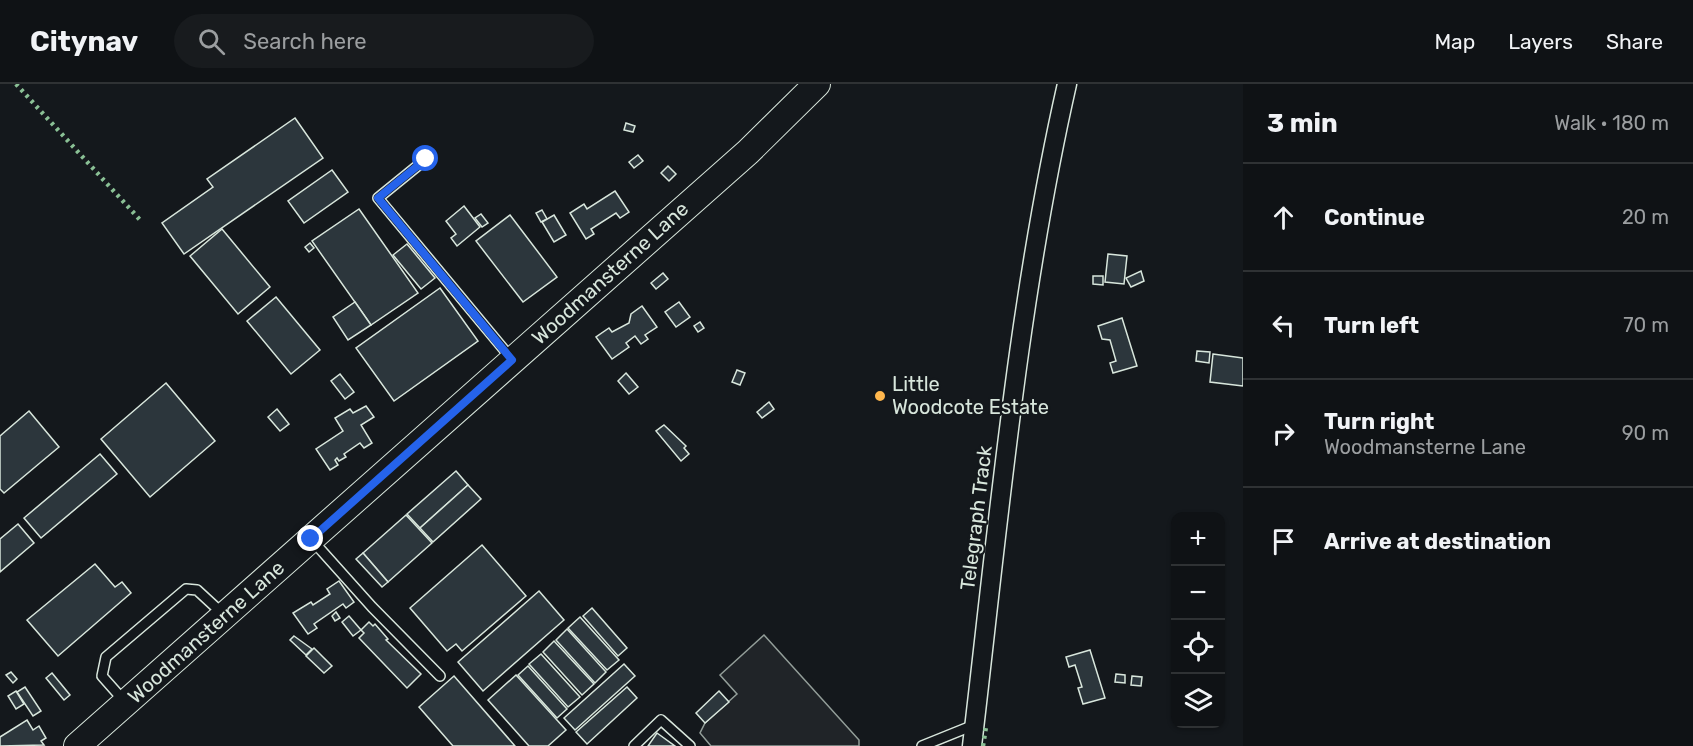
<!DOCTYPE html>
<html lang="en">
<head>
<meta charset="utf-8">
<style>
	body { margin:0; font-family:Rubik,sans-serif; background:#181b1e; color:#f1f3f6 }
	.controls { position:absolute; right:18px; bottom:18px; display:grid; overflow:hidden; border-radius:12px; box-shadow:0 2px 4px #0004 }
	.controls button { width:54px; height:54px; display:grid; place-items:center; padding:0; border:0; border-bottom:2px solid #2f3234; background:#0f1215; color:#f1f3f6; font:30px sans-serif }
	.stop { position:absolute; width:18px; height:18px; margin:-14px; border:4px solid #2563eb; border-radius:50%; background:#fff }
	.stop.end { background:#2563eb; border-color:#fff; box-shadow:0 2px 6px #0008 }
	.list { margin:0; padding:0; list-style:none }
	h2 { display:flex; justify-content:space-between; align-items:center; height:78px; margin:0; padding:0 24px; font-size:26px }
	h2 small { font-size:20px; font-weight:400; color:#9b9ea0 }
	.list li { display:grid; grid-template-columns:39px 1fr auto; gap:18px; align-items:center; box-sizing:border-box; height:108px; padding:0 24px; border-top:2px solid #2f3234 }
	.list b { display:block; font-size:22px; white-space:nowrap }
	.list p { margin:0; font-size:20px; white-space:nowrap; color:#9b9ea0 }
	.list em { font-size:20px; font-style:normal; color:#9b9ea0 }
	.icon { flex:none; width:33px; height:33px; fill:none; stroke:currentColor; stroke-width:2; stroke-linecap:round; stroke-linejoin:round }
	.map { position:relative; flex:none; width:1243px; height:662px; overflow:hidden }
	header { display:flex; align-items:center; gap:36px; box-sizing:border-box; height:84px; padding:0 30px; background:#0f1215; border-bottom:2px solid #2f3234 }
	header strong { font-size:28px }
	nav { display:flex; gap:33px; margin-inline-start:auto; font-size:21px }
	.search { width:420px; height:54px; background:#181b1e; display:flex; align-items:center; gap:15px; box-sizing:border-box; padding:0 21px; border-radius:33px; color:#9b9ea0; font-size:22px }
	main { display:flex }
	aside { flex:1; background:#0f1215 }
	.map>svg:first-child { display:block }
</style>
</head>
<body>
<header>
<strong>Citynav</strong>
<div class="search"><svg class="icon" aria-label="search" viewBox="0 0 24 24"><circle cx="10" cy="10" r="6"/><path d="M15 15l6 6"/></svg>Search here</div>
<nav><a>Map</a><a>Layers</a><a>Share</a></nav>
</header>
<main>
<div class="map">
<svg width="1243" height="662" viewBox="0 0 1243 662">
	<rect width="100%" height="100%" fill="#14181c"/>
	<polygon fill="#202428" stroke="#939e99" stroke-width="1.5" points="764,551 859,656 859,662 711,662 700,649 705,639 737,610 720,591"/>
	<g fill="#2c363c" stroke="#d8e6dc" stroke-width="1.5">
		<polygon points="295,34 323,74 184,170 162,139 213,103 207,95"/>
		<polygon points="626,39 635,42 633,48 624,46"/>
		<polygon points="638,71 643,77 634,84 629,78"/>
		<polygon points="668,82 676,90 669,97 661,89"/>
		<polygon points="332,86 348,108 304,139 288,117"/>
		<polygon points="615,107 629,128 620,134 616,129 591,145 594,150 586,155 570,129 584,120 587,125"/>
		<polygon points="464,122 480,143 457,162 451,154 456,150 446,137"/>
		<polygon points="359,125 418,209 371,241 312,157"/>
		<polygon points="542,126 547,135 541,138 536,129"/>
		<polygon points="481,130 488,139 482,143 475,134"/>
		<polygon points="510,131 557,193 523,218 476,157"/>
		<polygon points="554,131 566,151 554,158 542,138"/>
		<polygon points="222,145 270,203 238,230 190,172"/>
		<polygon points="310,159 314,164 309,168 305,163"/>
		<polygon points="407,160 435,194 421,205 393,171"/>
		<polygon points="1108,170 1127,172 1124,200 1105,198"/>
		<polygon points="1141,187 1144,197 1131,203 1126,194"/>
		<polygon points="663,189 668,195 656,205 651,199"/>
		<polygon points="1093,192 1103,192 1103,201 1093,200"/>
		<polygon points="440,204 478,257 394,317 356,264"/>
		<polygon points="276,213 320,266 291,290 247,237"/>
		<polygon points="355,218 371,241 348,256 333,233"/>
		<polygon points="679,218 690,233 676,243 665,228"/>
		<polygon points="642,222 657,243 645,251 648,255 641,260 635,252 626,259 629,263 612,275 596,253 609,244 612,248 629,239 631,230"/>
		<polygon points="1122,234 1137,282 1113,289 1110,279 1116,277 1110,256 1102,255 1098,242"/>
		<polygon points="700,238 704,244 698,248 694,242"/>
		<polygon points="1197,267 1210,268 1209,279 1196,277"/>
		<polygon points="1213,270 1243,274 1243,302 1210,298"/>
		<polygon points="737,286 745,289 740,301 732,298"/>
		<polygon points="626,289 638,303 629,310 618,297"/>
		<polygon points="340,290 354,308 345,315 331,297"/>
		<polygon points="166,299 215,357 150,413 101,355"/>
		<polygon points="769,318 774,325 762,334 757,328"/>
		<polygon points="366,322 374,333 361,341 372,359 364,364 360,359 344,370 346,373 339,377 337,374 335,376 338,381 330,386 316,365 343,347 335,334 350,325 353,329"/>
		<polygon points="277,325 289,340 280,347 268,333"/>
		<polygon points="29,327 59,363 4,409 0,405 0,352"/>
		<polygon points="664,341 686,362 684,364 689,370 681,377 656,347"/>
		<polygon points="100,370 117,390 41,454 24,434"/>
		<polygon points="456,387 468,401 420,444 407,430"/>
		<polygon points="468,401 481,415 433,458 420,444"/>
		<polygon points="406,431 432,459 388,498 363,469"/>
		<polygon points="18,440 34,459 0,488 0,455"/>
		<polygon points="482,461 526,512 462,567 456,560 447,567 410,524"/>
		<polygon points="363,469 388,498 382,503 356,475"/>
		<polygon points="95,480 115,503 122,498 131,509 58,572 27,536"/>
		<polygon points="339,497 354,518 346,524 343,520 314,540 317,544 308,550 293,529 311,518 313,521 330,510 327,505"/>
		<polygon points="539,507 564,536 483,607 458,578"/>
		<polygon points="592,524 627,564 618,572 583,532"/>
		<polygon points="336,528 340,534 335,537 332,532"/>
		<polygon points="349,532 361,546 353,552 342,538"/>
		<polygon points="580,533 619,576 607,586 568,544"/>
		<polygon points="369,538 373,542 375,540 388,555 386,556 421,590 407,604 359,554 364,549 361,546"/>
		<polygon points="567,545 606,588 595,599 556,556"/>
		<polygon points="294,552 312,565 306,571 290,556"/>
		<polygon points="554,557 594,600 582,611 543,568"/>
		<polygon points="314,564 332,582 324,589 306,572"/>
		<polygon points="1090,566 1105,614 1083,620 1078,604 1082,603 1075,581 1069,583 1066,573"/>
		<polygon points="541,570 580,613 568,623 529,580"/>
		<polygon points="624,580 635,592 575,646 564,634"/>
		<polygon points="528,582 567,625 557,634 518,591"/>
		<polygon points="11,588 17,595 13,599 6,591"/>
		<polygon points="52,589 70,611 64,616 46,594"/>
		<polygon points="1116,590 1125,591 1125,599 1115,598"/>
		<polygon points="516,591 566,646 548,662 529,662 488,616"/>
		<polygon points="454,592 515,662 453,662 419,623"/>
		<polygon points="1132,592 1142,593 1141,602 1131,601"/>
		<polygon points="25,603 41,627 33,632 17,608"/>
		<polygon points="627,603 637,614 587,660 576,648"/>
		<polygon points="16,607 24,620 16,625 8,612"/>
		<polygon points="719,607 729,618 705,639 696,629"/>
		<polygon points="27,636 33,646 39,642 46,654 41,657 44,661 0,662 0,653"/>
		<polygon points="657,649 675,662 648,662"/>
	</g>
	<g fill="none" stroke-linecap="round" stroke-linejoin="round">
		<g stroke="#d8e6dc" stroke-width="12">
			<g id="lane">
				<polyline points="426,75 378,114 511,274"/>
				<polyline points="312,456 372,523 440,592"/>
				<polyline points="125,618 102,592 106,573 186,505 197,506 223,530"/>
				<polyline points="634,662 661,636 690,662"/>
				<polyline points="922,662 974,641"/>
			</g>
		</g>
		<g stroke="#d8e6dc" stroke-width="21">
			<path id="street" d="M 972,662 C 998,442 1018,216 1067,0"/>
		</g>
		<g stroke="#d8e6dc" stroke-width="28">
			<polyline id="secondary" points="77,662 748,68 817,0"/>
		</g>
		<use href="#lane" stroke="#14181c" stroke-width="9"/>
		<use href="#street" stroke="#14181c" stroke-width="18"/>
		<use href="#secondary" stroke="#14181c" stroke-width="26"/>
		<g stroke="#8ac095" stroke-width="4.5" stroke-dasharray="3 4.5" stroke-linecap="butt">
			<polyline points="16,0 142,138"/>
			<polyline points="983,662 986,643"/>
		</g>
	</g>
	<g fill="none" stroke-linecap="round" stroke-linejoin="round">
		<polyline stroke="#2563eb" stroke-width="8" points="311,455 512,276 378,114 426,75"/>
	</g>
	<circle fill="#ffb74d" stroke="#14181c" stroke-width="2" cx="880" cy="312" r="6"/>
	<g text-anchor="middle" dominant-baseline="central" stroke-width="4.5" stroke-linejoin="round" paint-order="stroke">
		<g font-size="20" fill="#d8e6dc" stroke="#14181c">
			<text transform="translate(610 189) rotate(-42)">Woodmansterne Lane</text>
			<text transform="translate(976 434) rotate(-83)">Telegraph Track</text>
			<text transform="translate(206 548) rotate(-42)">Woodmansterne Lane</text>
		</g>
		<g font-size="20" fill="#d8e6dc" stroke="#14181c" text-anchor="start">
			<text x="892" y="300">Little<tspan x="892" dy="23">Woodcote Estate</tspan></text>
		</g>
	</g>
</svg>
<div class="controls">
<button>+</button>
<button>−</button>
<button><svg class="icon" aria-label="locate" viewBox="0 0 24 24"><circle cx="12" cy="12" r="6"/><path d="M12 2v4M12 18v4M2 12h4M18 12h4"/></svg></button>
<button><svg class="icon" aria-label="layers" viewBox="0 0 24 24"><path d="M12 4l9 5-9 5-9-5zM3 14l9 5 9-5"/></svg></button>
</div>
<div class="stop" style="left:426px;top:75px"></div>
<div class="stop end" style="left:311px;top:455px"></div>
</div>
<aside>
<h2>3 min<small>Walk · 180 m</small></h2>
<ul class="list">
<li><svg class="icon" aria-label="ahead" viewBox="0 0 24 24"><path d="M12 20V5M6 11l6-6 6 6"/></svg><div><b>Continue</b></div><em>20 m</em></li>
<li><svg class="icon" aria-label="left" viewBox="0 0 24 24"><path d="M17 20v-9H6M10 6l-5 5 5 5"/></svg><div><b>Turn left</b></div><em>70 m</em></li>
<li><svg class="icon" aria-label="right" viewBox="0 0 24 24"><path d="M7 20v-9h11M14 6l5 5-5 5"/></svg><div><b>Turn right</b><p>Woodmansterne Lane</p></div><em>90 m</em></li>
<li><svg class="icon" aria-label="arrive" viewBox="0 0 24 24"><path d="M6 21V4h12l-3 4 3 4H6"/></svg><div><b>Arrive at destination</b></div></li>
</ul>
</aside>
</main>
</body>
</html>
